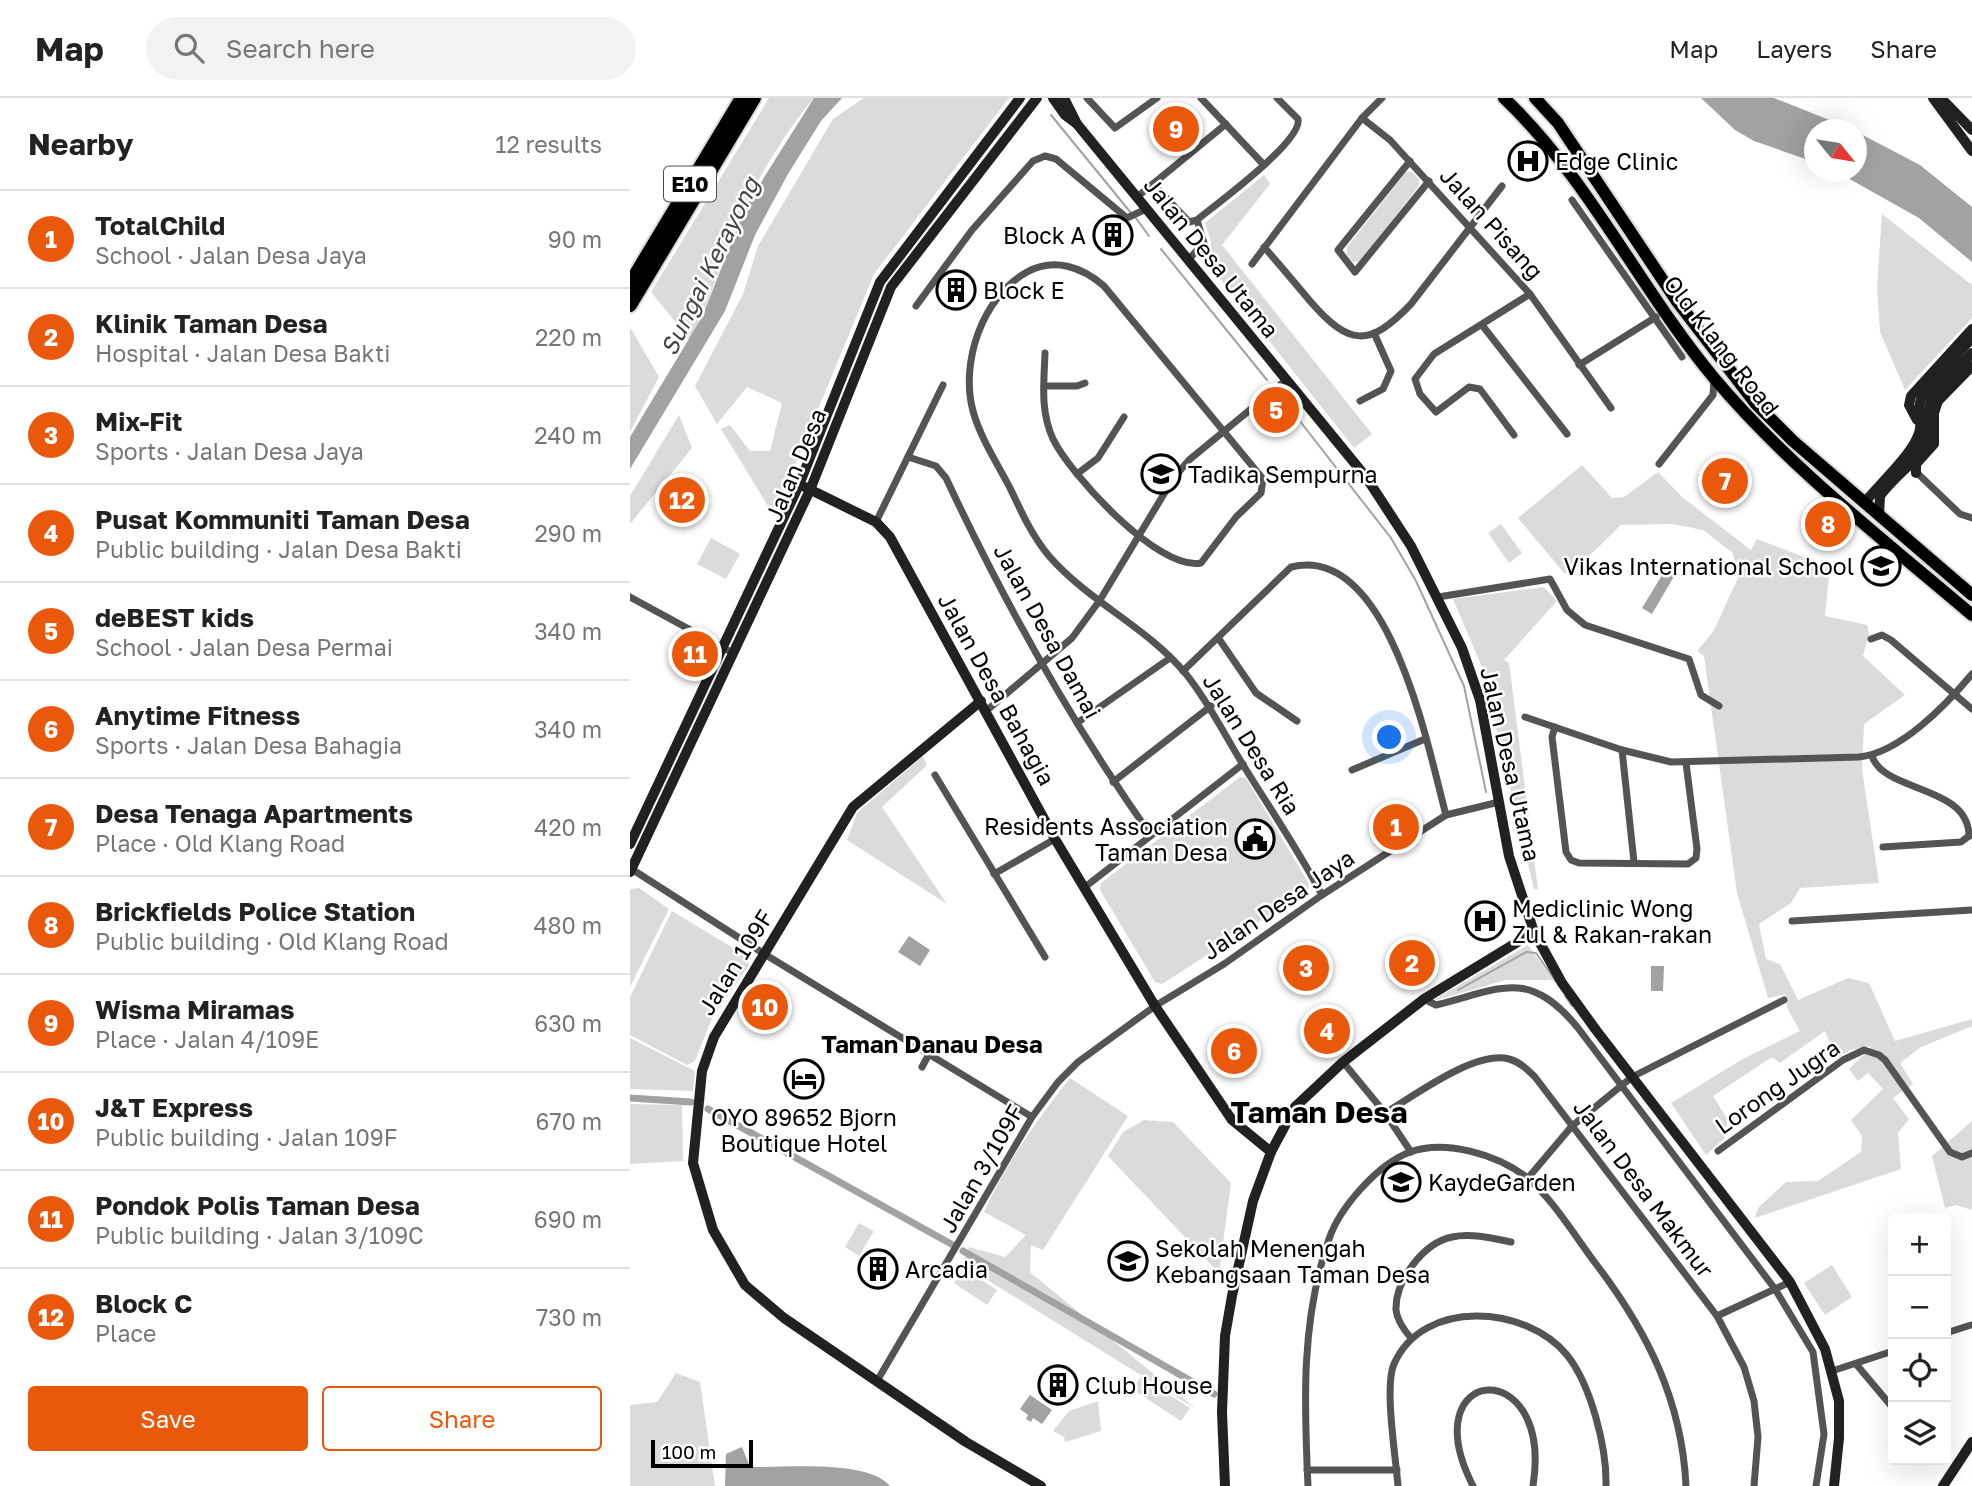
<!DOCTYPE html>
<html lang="en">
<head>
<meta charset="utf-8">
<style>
	body { margin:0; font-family:"Golos Text",sans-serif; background:#f2f2f2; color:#222 }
	.controls { position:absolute; right:21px; bottom:21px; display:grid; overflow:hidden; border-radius:7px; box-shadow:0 7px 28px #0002 }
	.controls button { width:63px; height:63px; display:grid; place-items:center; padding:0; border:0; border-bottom:2px solid #e0e0e0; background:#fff; color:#222; font:35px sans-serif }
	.compass { position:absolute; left:1174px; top:21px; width:63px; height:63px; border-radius:50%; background:#fff; box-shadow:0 7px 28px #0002; rotate:120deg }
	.scale { position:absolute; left:21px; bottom:18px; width:102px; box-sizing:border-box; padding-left:7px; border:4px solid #000; border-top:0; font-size:19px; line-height:24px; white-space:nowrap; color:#000; -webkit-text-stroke:5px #fff; paint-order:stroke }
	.you { position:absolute; left:760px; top:640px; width:24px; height:24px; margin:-18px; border:5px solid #fff; border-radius:50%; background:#1a73e8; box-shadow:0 0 0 10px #1a73e833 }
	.badge { display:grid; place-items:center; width:46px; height:46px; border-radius:50%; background:#ea580c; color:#fff; font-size:23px; font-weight:700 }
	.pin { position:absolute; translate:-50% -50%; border:4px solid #fff; box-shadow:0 2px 7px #0006 }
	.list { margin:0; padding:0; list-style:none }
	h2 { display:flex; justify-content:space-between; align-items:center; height:91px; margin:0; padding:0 28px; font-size:30px }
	h2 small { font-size:23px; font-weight:400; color:#767676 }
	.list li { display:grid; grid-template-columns:46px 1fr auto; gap:21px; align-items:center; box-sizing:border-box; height:98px; padding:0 28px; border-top:2px solid #e0e0e0 }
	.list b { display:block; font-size:26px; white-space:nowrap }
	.list p { margin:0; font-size:23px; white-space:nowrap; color:#767676 }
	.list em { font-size:23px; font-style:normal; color:#767676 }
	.actions { display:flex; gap:14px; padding:21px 28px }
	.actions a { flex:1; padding:16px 0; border:2px solid #ea580c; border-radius:7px; text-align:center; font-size:24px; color:#ea580c }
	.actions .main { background:#ea580c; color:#fff }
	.icon { flex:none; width:38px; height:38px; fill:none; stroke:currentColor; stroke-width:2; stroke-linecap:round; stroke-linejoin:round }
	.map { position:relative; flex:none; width:1342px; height:1388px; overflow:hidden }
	header { display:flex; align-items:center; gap:42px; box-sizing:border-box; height:98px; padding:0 35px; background:#fff; border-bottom:2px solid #e0e0e0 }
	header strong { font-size:33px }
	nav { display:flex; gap:38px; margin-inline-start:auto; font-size:24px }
	.search { width:490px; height:63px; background:#f2f2f2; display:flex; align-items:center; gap:18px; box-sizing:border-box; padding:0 24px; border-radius:38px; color:#767676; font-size:26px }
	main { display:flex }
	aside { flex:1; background:#fff }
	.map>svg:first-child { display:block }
</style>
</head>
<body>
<header>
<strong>Map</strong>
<div class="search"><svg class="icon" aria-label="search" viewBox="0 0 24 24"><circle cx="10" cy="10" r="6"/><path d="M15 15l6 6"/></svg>Search here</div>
<nav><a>Map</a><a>Layers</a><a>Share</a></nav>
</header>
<main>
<aside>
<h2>Nearby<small>12 results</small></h2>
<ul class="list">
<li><span class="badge">1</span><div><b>TotalChild</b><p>School · Jalan Desa Jaya</p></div><em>90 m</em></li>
<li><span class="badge">2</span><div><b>Klinik Taman Desa</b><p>Hospital · Jalan Desa Bakti</p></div><em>220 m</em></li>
<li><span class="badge">3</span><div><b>Mix-Fit</b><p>Sports · Jalan Desa Jaya</p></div><em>240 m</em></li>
<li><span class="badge">4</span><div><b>Pusat Kommuniti Taman Desa</b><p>Public building · Jalan Desa Bakti</p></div><em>290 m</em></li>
<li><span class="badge">5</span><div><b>deBEST kids</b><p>School · Jalan Desa Permai</p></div><em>340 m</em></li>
<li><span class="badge">6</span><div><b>Anytime Fitness</b><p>Sports · Jalan Desa Bahagia</p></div><em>340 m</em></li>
<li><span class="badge">7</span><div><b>Desa Tenaga Apartments</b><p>Place · Old Klang Road</p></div><em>420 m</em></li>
<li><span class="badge">8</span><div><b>Brickfields Police Station</b><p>Public building · Old Klang Road</p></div><em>480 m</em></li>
<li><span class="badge">9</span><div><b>Wisma Miramas</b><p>Place · Jalan 4/109E</p></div><em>630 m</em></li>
<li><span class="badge">10</span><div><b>J&amp;T Express</b><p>Public building · Jalan 109F</p></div><em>670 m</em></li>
<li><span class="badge">11</span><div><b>Pondok Polis Taman Desa</b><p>Public building · Jalan 3/109C</p></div><em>690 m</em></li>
<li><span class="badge">12</span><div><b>Block C</b><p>Place</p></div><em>730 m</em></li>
</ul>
<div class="actions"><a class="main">Save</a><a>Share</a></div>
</aside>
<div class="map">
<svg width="1342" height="1388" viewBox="0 0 1342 1388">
	<rect width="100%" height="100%" fill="#fff"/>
	<g fill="#dbdbdb">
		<path d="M 139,0 L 184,0 C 152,37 117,98 100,143 C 87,177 77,210 60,242 L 21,194 Z"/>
		<polygon points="234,0 379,0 244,176 144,418 91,331 100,327 120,353 140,353 152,305 117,289 87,326 65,288 113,196 128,148 203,21"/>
		<polygon points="776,74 782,74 789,81 789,88 729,164 723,164 717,157 717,149"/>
		<polygon points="634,77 640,86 592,147 742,336 724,350 579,167 581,144 575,125"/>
		<polygon points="1252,116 1342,187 1342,220 1275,292 1250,234 1247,189"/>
		<polygon points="0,229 29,279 0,334"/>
		<polygon points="49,317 62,350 0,426 0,398"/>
		<polygon points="952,367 982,400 994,399 1028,374 1052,399 1121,452 1127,441 1200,469 1195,518 1237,527 1239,536 1233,558 1275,597 1234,626 1232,671 1249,785 1170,790 1161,805 1129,826 1136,861 1150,866 1168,902 1218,880 1239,885 1265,943 1342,921 1342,928 1291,949 1270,965 1283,986 1263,1000 1279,1021 1268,1035 1271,1071 1125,1120 1128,1110 1156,1084 1188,1083 1231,1054 1232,1038 1221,1022 1253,991 1238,975 1228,983 1219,971 1242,948 1220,952 1206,961 1195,933 1150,965 1142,959 1083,998 1098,1022 1094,1041 1076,1057 1041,1005 1111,962 1170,933 1157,910 1156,896 1138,900 1107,795 1074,558 1067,553 1083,534 1108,480 1103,455 1073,432 1042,426 991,427 957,460 947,459 935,476 888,420"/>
		<polygon points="871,426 892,455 879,465 858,435"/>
		<polygon points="81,440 110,456 96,481 67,466"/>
		<polygon points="914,489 927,503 874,562 879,565 908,791 904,791 852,569 823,501"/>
		<polygon points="293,658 297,667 252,709 317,806 217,742 227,715"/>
		<polygon points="610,679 616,680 679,786 678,792 532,886 525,884 470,792 471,785"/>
		<polygon points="9,790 39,811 0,889 0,791"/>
		<polygon points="42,813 118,859 119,867 82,920 65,963 57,967 0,937 0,899"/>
		<polygon points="898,847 923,882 876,882 800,904"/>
		<polygon points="0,940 65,973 63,993 0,991"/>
		<path d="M 440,980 L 498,1018 L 413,1152 L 401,1147 L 400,1174 L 566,1311 L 333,1167 L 339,1149 L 375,1159 L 396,1137 L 354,1114 C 376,1065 407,1022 440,980 Z"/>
		<polygon points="0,1006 52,1007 53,1063 0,1066"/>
		<polygon points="514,1022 543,1024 601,1085 589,1175 478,1058 493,1034"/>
		<polygon points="1342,1023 1342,1112 1326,1107 1315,1110 1302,1058"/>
		<polygon points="229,1125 244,1133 229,1158 215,1149"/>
		<polygon points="1202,1167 1222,1199 1195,1217 1174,1185"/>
		<polygon points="334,1170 367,1192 357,1207 324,1185"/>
		<polygon points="46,1275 70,1284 85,1388 0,1388 0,1307 27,1304"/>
		<polygon points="511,1279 560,1310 551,1323 502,1291"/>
		<polygon points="468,1303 471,1333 435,1344 434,1339 423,1333 439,1313"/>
	</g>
	<g fill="#a2a2a2">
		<polygon points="184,0 212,0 191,23 158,76 125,137 95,213 0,371 0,339 72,219 116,108"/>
		<polygon points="1071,0 1144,0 1222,31 1184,32 1184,64 1124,43 1105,32"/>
		<polygon points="1227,34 1290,67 1342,109 1342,164 1289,120 1207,74 1226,74"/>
		<polygon points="1037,469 1046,475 1022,516 1012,510"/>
		<polygon points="279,838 300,852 290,868 268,854"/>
		<polygon points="1021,868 1034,868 1033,893 1021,893"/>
		<polygon points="400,1297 422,1312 412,1326 403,1320 401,1324 396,1321 398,1317 390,1311"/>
		<path d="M 112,1349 L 120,1369 C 154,1370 237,1361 260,1388 L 95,1388 L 96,1356 Z"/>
	</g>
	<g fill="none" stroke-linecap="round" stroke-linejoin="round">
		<g stroke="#a2a2a2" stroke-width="2">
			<polyline points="421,17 501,115"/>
			<polyline points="505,119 519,138"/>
			<polyline points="531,151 637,282"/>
			<polyline points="655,304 761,440 786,483 834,588 856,694"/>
			<polyline points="828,892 896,854 906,855 926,884"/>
			<polyline points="935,898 942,908"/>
		</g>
		<g stroke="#a2a2a2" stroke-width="7">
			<polyline points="0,1000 61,1004"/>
			<polyline points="78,1011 323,1147"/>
			<polyline points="333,1153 584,1296"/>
		</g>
		<g stroke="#dbdbdb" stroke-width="16">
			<g id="primary">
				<path d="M 874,0 C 960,82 1009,190 1084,280 C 1160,370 1253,441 1342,517"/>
				<polyline points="905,0 928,25 1046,202 1126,306 1163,343 1342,497"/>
			</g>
		</g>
		<g stroke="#dbdbdb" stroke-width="18">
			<g id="highway">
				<polyline points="0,186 112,0"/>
				<polyline points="0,207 124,0"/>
			</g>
		</g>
		<g stroke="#545454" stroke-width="7">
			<polyline points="457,0 485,30 527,0"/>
			<polyline points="571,0 634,67"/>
			<polyline points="732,20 760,42 900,196 981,310"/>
			<polyline points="780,63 708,152 725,174 799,83"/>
			<path d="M 523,86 L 559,124 L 567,122 C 585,107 673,43 668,21 L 647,0"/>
			<polyline points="507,99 596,26"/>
			<polyline points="942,102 1052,259"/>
			<path d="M 634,149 C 650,167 665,185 680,203 C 719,248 739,250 781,206 L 872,88"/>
			<polyline points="559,161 574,145 567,122"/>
			<polyline points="622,166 732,20 752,0"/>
			<polyline points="286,208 342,132 403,63 415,58 426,61 497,120 516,111"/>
			<polyline points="852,227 937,336"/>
			<path d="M 415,255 C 414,285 410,313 423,341 C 440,376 529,474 571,465 L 606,419 L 631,395 L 633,381 L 474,188 C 452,169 424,159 397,174 C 352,199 330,265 343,313 C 350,339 367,365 380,390 C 391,413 402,438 419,458 C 459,504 517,529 556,576 C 580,606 595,638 615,670 C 641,712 669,753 692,797"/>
			<polyline points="949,267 1026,219"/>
			<polyline points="414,288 447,288 455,285"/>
			<polyline points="730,303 753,291 761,273 744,235"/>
			<polyline points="884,337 850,291 839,289 806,314 790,296 785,281 804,256 900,196"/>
			<path d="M 278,359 L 306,368 L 316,380 C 374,504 441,624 520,736"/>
			<polyline points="1029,366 1083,297 1084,281"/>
			<polyline points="1284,372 1330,416 1342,420"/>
			<polyline points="447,376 468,360 494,319"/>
			<polyline points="246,424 313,287"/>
			<polyline points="0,499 103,555"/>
			<polyline points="808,499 920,481 937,512 955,527 1059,561 1071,597 1089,608"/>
			<polyline points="589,541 626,595 667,623"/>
			<polyline points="1241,541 1252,537 1261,542 1342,611"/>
			<path d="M 553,573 L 661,469 C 760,445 798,651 816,717"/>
			<polyline points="356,613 442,540 470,502 543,381 559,362 655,283"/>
			<path d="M 895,619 L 992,652 L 1041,664 L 1229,659 C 1270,655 1316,607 1342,576"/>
			<polyline points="447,625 540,560"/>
			<polyline points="925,629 922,639 936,754 941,762 949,765 1058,766 1066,760 1067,751 1056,665"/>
			<polyline points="992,652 1004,764"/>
			<path d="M 1242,658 C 1254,695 1339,687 1339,738"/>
			<polyline points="722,672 795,641"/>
			<polyline points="305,677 415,859"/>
			<polyline points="483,684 581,608"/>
			<polyline points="1253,749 1331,744 1339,738"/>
			<polyline points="0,770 136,857 402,1019"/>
			<polyline points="364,776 425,741"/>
			<polyline points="455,789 613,666"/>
			<polyline points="1162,823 1342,812"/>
			<path d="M 794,901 L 806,907 C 871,891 898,869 948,930 L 1145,1191 L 1183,1254 L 1194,1336 L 1186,1388"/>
			<polyline points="713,964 755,1015 781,1054"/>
			<polyline points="292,969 299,956"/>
			<path d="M 755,1015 C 784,998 845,952 879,961 C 890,964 898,972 905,979 L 1087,1218 L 1114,1269 L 1124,1303 L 1128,1339 L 1124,1388"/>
			<polyline points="1088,1053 1213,962 1234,952 1249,957 1255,962 1320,1054 1332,1059 1342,1055"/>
			<polyline points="898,1080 942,1028 1002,979 1154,902"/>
			<polyline points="1087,1218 1160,1184"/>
			<polyline points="1316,1235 1341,1227"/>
			<path d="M 781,1240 C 774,1232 767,1223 766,1212 C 765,1183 793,1145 822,1139 C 841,1135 862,1140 881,1144"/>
			<polyline points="1226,1266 1263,1310"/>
			<polyline points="1202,1273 1263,1253"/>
			<polyline points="247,1283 402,1019 428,984 448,964 525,908 594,866 692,797 816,717 869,704"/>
			<polyline points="677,1372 767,1372"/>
			<path d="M 678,1388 C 674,1304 671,1222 699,1141 C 710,1109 748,1066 780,1054 C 816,1041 868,1057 896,1079 C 920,1097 947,1141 966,1166 C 1017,1233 1052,1302 1056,1388"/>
			<path d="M 768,1388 C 766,1361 754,1288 764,1266 C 793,1200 896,1207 937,1257 C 961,1287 977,1350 976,1388"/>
			<path d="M 843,1388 C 781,1266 924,1254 903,1388"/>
		</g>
		<g stroke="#212121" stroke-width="10">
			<polyline points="423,0 435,17 447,26"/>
			<polyline points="434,0 447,26 736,379 781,448 832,550 850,602 879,758 904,834 932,885 966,932 1160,1184 1195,1251 1209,1303 1209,1340 1204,1388"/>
			<polyline points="1303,0 1342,53"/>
			<polyline points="1311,0 1342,32"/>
			<polyline points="1287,322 1279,307 1281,298 1342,231"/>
			<polyline points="1286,375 1286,366 1304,346 1304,315 1308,303 1342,268"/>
			<polyline points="175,389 246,424 260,439 425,741 525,908 602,1022 641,1054"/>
			<path d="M 1234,405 C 1249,387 1278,360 1287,340 C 1297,320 1280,310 1299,288"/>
			<path d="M 1249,418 L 1250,398 C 1263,379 1288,364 1296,342 C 1302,325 1294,311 1305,294"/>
			<polyline points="351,603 223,709 84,939 72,973 63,1065 83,1132 115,1187 154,1220 336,1344 411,1388"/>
			<polyline points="0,746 169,387 250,184 390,0"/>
			<polyline points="0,774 180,392 261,189 407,0"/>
			<polyline points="595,1388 592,1314 595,1238 602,1198 623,1103 641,1054 665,1009 713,964 794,901 904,834"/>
			<polyline points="1313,1388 1342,1344"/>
		</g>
		<use href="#primary" stroke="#000" stroke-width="12"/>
		<use href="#highway" stroke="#000" stroke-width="14"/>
		<g stroke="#212121" stroke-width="10">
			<polyline points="1299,288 1342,240"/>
			<polyline points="1305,294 1342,255"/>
		</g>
	</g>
	<defs>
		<g id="hospital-ring" transform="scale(2.0125)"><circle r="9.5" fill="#fff" stroke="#000" stroke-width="1.5"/><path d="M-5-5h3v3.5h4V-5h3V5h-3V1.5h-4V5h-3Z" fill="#000"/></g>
		<g id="building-ring" transform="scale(2.0125)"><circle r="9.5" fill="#fff" stroke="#000" stroke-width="1.5"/><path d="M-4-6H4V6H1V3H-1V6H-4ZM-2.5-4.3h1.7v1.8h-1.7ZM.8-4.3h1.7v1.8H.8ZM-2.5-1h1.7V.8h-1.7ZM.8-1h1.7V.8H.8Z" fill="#000"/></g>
		<g id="school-ring" transform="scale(2.0125)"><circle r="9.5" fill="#fff" stroke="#000" stroke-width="1.5"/><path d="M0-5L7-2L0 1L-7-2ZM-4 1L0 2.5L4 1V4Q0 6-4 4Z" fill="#000"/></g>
		<g id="civic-ring" transform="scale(2.0125)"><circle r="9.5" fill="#fff" stroke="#000" stroke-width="1.5"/><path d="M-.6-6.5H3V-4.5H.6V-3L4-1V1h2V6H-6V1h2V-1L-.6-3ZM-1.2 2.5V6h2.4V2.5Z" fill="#000"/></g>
		<g id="hotel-ring" transform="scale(2.0125)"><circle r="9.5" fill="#fff" stroke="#000" stroke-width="1.5"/><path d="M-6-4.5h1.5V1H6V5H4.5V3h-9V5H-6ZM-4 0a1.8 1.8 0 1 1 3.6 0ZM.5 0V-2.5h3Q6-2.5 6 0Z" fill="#000"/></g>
	</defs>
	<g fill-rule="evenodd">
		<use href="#hospital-ring" x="898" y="63"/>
		<use href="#building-ring" x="483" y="137"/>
		<use href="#building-ring" x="326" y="192"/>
		<use href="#school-ring" x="531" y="376"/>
		<use href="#school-ring" x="1251" y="468"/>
		<use href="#civic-ring" x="625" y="741"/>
		<use href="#hospital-ring" x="855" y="823"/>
		<use href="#hotel-ring" x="174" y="981"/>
		<use href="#school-ring" x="771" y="1084"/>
		<use href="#school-ring" x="498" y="1163"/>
		<use href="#building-ring" x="248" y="1171"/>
		<use href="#building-ring" x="428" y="1287"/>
	</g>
	<g text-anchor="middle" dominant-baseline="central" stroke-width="5" stroke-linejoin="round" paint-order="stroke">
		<rect fill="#fff" stroke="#4c4c4c" stroke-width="2" x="34" y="68.5" width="52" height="35" rx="5"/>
		<g font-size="21" font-weight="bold" fill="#000">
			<text x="60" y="86">E10</text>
		</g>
		<g font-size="23" fill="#000" stroke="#fff" text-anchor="start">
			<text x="925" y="63">Edge Clinic</text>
			<text x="456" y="137" text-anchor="end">Block A</text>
			<text x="353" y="192">Block E</text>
			<text x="558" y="376">Tadika Sempurna</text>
			<text x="1224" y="468" text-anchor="end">Vikas International School</text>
			<text x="598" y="728" text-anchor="end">Residents Association<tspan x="598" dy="26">Taman Desa</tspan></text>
			<text x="882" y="810">Mediclinic Wong<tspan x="882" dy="26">Zul &amp; Rakan-rakan</tspan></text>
			<text x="174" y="1019" text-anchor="middle">OYO 89652 Bjorn<tspan x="174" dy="26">Boutique Hotel</tspan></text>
			<text x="798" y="1084">KaydeGarden</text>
			<text x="525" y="1150">Sekolah Menengah<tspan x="525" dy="26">Kebangsaan Taman Desa</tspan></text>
			<text x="275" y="1171">Arcadia</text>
			<text x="455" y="1287">Club House</text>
		</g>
		<g font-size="23" fill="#000" stroke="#fff">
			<text transform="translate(862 125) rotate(48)">Jalan Pisang</text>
			<text transform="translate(582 159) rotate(51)">Jalan Desa Utama</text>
			<text transform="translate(1092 247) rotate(52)">Old Klang Road</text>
			<text transform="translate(165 367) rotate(-67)">Jalan Desa</text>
			<text transform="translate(418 533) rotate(61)">Jalan Desa Damai</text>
			<text transform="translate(367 591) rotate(61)">Jalan Desa Bahagia</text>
			<text transform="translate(622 646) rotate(58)">Jalan Desa Ria</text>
			<text transform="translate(881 666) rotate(77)">Jalan Desa Utama</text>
			<text transform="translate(648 806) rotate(-34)">Jalan Desa Jaya</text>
			<text transform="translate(105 864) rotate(-58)">Jalan 109F</text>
			<text transform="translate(1147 988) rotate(-35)">Lorong Jugra</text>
			<text transform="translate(351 1070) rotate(-60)">Jalan 3/109F</text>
			<text transform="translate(1014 1090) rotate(53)">Jalan Desa Makmur</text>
		</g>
		<g font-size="24" font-style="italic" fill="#434343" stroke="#fff">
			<text transform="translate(79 168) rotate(-64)">Sungai Kerayong</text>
		</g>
		<g font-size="24" font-weight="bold" fill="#000" stroke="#fff">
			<text x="302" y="945">Taman Danau Desa</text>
		</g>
		<g font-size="30" font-weight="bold" fill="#000" stroke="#fff">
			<text x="689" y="1014">Taman Desa</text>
		</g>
	</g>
</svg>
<div class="controls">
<button>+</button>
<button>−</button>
<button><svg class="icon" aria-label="locate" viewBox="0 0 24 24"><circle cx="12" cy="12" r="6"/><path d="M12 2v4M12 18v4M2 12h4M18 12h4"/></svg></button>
<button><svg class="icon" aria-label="layers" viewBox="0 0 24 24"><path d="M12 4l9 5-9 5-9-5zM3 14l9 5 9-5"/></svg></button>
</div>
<svg class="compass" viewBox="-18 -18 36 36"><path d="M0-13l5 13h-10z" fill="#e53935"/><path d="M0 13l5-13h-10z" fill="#767676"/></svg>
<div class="scale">100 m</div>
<div class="you"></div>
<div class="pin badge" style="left:766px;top:729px">1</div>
<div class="pin badge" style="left:782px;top:865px">2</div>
<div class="pin badge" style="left:676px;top:870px">3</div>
<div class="pin badge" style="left:697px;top:933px">4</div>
<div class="pin badge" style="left:646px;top:312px">5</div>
<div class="pin badge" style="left:604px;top:953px">6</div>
<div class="pin badge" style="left:1095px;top:383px">7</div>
<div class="pin badge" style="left:1198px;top:426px">8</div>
<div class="pin badge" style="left:546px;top:31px">9</div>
<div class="pin badge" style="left:135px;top:909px">10</div>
<div class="pin badge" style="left:65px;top:556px">11</div>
<div class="pin badge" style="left:52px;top:402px">12</div>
</div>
</main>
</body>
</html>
